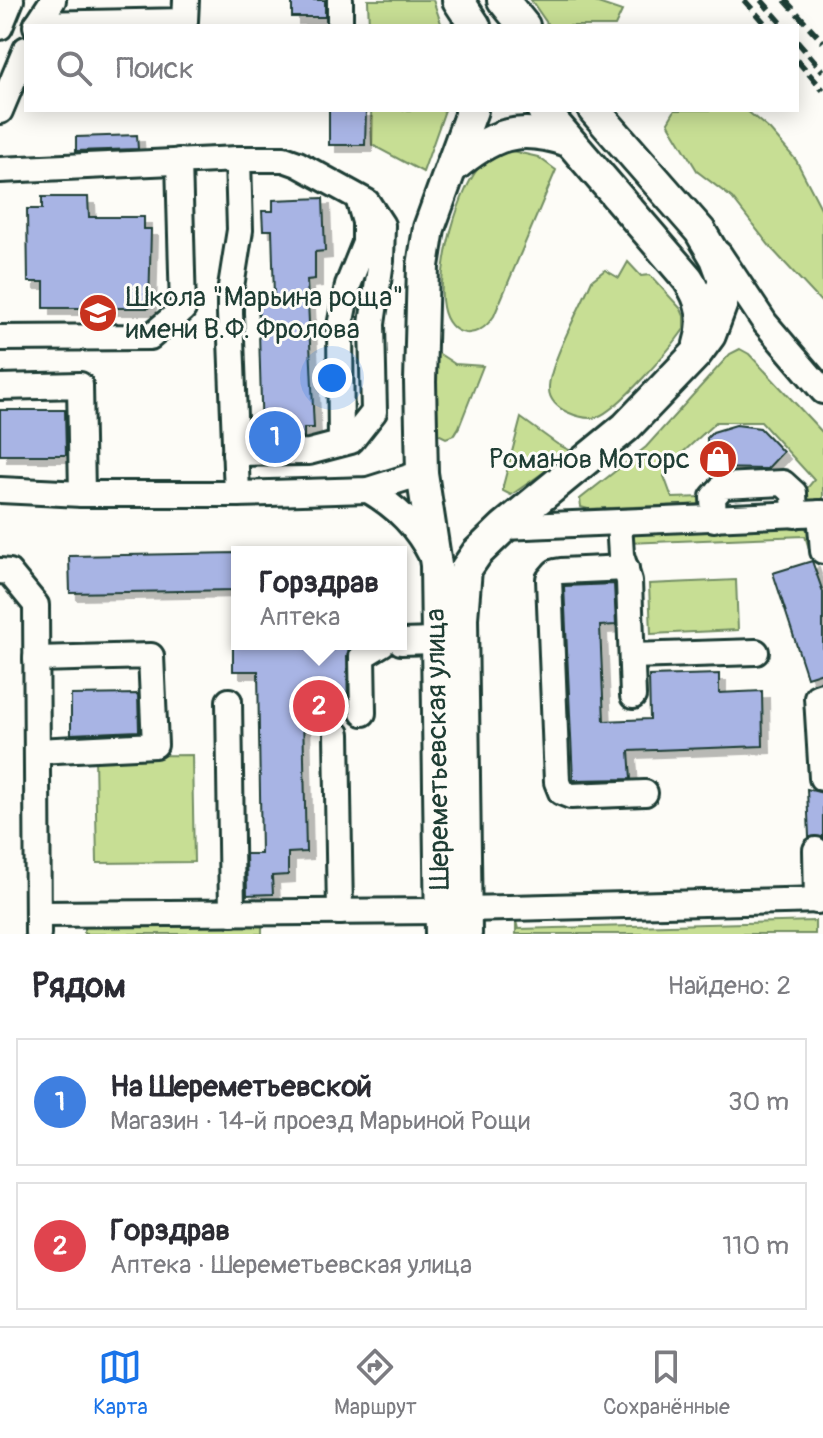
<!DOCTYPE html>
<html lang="ru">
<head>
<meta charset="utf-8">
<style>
	body { margin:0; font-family:Pangolin,sans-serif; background:#f2f2f3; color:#2b2b33 }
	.you { position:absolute; left:332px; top:378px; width:28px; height:28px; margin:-20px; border:6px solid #fff; border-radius:50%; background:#1a73e8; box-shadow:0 0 0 12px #1a73e833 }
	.badge { display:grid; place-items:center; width:52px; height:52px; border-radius:50%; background:#1a73e8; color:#fff; font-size:26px; font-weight:700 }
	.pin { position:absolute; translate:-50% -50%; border:4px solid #fff; box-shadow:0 2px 8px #0006 }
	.popup { position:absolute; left:231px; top:546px; width:176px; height:104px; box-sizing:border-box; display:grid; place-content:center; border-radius:0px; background:#fff; filter:drop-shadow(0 2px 6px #0005); font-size:26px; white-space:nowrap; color:#7c7c81 }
	.popup b { font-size:30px; color:#2b2b33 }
	.popup::after { content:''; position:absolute; left:50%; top:100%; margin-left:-16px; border:16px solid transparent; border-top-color:#fff }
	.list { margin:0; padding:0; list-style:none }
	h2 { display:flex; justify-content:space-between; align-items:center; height:104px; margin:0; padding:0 32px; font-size:34px }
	h2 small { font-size:26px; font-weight:400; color:#7c7c81 }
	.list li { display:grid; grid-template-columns:52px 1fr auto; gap:24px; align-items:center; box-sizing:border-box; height:128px; margin:0 16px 16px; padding:0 16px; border:2px solid #e1e1e2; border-radius:0px }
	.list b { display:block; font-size:30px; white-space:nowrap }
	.list p { margin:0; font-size:26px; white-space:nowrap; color:#7c7c81 }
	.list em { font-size:26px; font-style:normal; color:#7c7c81 }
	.icon { flex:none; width:44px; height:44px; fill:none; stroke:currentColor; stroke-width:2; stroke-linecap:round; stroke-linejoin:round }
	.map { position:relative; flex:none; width:823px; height:934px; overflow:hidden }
	.search { position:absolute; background:#fff; box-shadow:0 4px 20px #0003; left:24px; right:24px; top:24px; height:88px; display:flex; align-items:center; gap:20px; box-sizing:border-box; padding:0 28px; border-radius:0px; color:#7c7c81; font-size:30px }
	.sheet { height:392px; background:#fff }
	nav { display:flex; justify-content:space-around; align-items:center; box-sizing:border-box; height:112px; border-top:2px solid #e1e1e2; background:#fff; font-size:22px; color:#7c7c81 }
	nav a { display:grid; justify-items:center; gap:4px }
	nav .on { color:#1a73e8 }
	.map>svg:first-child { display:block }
</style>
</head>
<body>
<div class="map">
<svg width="823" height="934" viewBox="0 0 823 934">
	<defs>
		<filter id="shadow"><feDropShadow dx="7" dy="7" stdDeviation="0" flood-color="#0004"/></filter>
	</defs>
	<rect width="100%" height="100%" fill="#fdfcf7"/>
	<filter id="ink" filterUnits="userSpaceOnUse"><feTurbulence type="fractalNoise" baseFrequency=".0125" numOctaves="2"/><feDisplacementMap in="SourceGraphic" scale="16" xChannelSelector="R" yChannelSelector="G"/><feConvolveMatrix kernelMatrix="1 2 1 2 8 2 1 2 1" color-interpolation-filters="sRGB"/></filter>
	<g filter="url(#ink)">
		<g fill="#c7de94" stroke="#738e64" stroke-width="2">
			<polygon points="368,0 433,0 442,26 369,26"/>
			<polygon points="531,0 589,0 622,11 615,26 549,26"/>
			<polygon points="371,110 445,110 423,172 372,145"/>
			<polygon points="675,110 746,110 770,130 796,160 822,210 823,304 772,249 732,198 698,172 670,126 668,122"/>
			<path d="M 512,151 L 538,157 L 556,170 L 494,316 C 477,342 449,338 443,307 C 436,273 458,185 484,162 C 492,155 501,153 512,151 Z"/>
			<path d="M 628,262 L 641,276 L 650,275 L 681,309 L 684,316 L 684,329 C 671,348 618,410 597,417 C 588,420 576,416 567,412 C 558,408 549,400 549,389 C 548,366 582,304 592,280 L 605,270 L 619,278 Z"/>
			<polygon points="740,349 749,354 823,433 823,500 803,501 803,493 814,480 761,422 716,422 668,466 664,476 672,498 703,497 703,504 588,509 581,507 580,499 646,447 730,354"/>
			<polygon points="435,351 455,364 483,366 459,427 454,435 446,438 438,434 434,425"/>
			<polygon points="521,418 557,444 573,452 511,495 503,491 503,486"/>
			<polygon points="795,525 803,526 813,535 815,551 813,561 805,536 628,543 634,533"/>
			<polygon points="736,580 738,630 651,634 649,584"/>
			<polygon points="192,755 194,862 97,863 95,756"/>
			<polygon points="516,921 518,929 815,921 815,934 516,934"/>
			<polygon points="262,925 262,934 84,934 84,927"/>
		</g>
		<g fill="#a8b4e4" stroke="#1f3d34" stroke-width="2" filter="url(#shadow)">
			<rect x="292" y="0" width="33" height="17"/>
			<polygon points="329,110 366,110 365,145 329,145"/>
			<polygon points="137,135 138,149 76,151 76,137"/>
			<polygon points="42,197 88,197 89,217 144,217 144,229 151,229 149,308 44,308 44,282 28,282 27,209 42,209"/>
			<polygon points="323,198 325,251 315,252 315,279 307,280 314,428 304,428 304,437 262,438 258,297 274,296 272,230 263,230 262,211 273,211 273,200"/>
			<polygon points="0,410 65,410 66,455 0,455"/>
			<polygon points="736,425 760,428 783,452 767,469 708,468 707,438 713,432"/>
			<polygon points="237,553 237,590 70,593 69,556"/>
			<polygon points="812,561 823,592 823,672 807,677 773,573"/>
			<polygon points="614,584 616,625 600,626 604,721 650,719 649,676 719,674 719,693 762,691 763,746 629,751 631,779 573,780 564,586"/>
			<polygon points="233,644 344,644 344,648 349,648 347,656 348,712 303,712 306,852 288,853 288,875 272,876 273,894 247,895 246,854 261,854 258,671 233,671"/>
			<polygon points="138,694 139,731 71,734 71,695"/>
			<polygon points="807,789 823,793 823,837 809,837"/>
		</g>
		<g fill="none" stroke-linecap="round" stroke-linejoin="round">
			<g stroke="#1f3d34" stroke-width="30">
				<g id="minor">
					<polyline points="340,0 340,26"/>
					<polyline points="37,24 185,21 186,0"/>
					<polyline points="36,26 53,0"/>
					<polyline points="0,27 11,0"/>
					<polyline points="0,111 26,49"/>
					<polyline points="0,170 238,159 240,230 230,293 230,313 237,494"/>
					<polyline points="719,254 765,323 823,391"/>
					<polyline points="0,338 150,337 183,309 179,161"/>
					<polyline points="0,387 80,385 82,494"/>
					<polyline points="341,443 340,326 348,285 365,243 365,222 358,198"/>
					<polyline points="235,453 309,452 351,441 374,412 372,324 381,261 382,225 367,202 298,164 284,159 238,159"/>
					<polyline points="0,490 82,494 237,494 368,490 422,473"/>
					<path d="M 368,490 C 397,507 417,527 432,557"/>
					<polyline points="820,513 823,551"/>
					<polyline points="714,519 713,497 723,486 783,483 794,493 795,515"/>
					<polyline points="619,523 621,555 629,581 633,696"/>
					<polyline points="504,527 823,513"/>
					<polyline points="626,568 561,571 555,572 549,579 557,782 561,792 571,796 645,793"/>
					<polyline points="0,571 9,572 36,605 38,934"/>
					<polyline points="401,642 435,641"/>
					<polyline points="632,656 756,652"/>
					<polyline points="36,659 151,656 155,745 37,751"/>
					<polyline points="229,701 232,913"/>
					<polyline points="363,713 362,656 382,644"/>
					<polyline points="337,734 340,912"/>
					<polyline points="822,778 817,697 823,695"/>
					<polyline points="816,850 817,901"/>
					<polyline points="465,909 823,900"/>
					<polyline points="39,914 440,911"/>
				</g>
			</g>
			<g stroke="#1f3d34" stroke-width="36">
				<g id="major">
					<polyline points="458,0 475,26"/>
					<polyline points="503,0 524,26"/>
					<path d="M 543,110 L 688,279 C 702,300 707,320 699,344"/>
					<path d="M 452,168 C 492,134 518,124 568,141"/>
					<polyline points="441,934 436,565 422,473 420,382 423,266 429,228 472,110"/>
					<polyline points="466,934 462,618 466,569 477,553 504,527 626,427 696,354 710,335 723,300 723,277 716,258 700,231 594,110"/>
				</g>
			</g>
			<use href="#minor" stroke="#fdfcf7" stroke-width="24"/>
			<use href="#major" stroke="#fdfcf7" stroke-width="30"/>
			<g stroke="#1f3d34" stroke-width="6" stroke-dasharray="12 6" stroke-linecap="butt">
				<polyline points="744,0 767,26"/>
				<polyline points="761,0 784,26"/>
				<polyline points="785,0 823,42"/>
				<polyline points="797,41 823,71"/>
				<polyline points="797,60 823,90"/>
			</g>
		</g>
	</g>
	<defs>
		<g id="school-disc" transform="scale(2)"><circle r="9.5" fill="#c8321e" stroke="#fdfcf7"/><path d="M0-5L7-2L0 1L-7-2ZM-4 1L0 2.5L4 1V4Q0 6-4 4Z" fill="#fff"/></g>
		<g id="shop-disc" transform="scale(2)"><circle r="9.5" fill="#c8321e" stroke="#fdfcf7"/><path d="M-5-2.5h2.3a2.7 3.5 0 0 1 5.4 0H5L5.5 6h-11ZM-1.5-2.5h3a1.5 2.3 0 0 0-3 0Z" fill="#fff"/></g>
	</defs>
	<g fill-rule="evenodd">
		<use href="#school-disc" x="98" y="313"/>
		<use href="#shop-disc" x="718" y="459"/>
	</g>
	<g text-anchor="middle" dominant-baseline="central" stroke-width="6" stroke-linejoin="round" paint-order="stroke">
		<g font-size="28" fill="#1f3d34" stroke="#fdfcf7" text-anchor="start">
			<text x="126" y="297">Школа "Марьина роща"<tspan x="126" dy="32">имени В.Ф. Фролова</tspan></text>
			<text x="690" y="459" text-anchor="end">Романов Моторс</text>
		</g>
		<g font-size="28" fill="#1f3d34" stroke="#fdfcf7">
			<text transform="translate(438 749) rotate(-91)">Шереметьевская улица</text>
		</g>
	</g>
</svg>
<div class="you"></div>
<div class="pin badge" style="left:275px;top:437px;background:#3f7fe0">1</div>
<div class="pin badge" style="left:319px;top:706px;background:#e0444e">2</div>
<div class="popup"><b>Горздрав</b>Аптека</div>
<div class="search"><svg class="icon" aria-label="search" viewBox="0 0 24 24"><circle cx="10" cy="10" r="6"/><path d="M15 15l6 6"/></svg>Поиск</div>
</div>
<section class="sheet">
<h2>Рядом<small>Найдено: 2</small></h2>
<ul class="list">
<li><span class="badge" style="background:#3f7fe0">1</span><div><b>На Шереметьевской</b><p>Магазин · 14-й проезд Марьиной Рощи</p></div><em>30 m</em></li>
<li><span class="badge" style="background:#e0444e">2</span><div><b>Горздрав</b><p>Аптека · Шереметьевская улица</p></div><em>110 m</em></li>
</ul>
</section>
<nav>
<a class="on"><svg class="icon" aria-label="map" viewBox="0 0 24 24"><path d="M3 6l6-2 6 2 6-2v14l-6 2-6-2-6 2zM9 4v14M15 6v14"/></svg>Карта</a>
<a><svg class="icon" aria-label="directions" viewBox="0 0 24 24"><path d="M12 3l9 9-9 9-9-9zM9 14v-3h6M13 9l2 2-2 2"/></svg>Маршрут</a>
<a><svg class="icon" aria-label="saved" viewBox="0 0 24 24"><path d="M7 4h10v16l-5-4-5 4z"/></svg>Сохранённые</a>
</nav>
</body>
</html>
